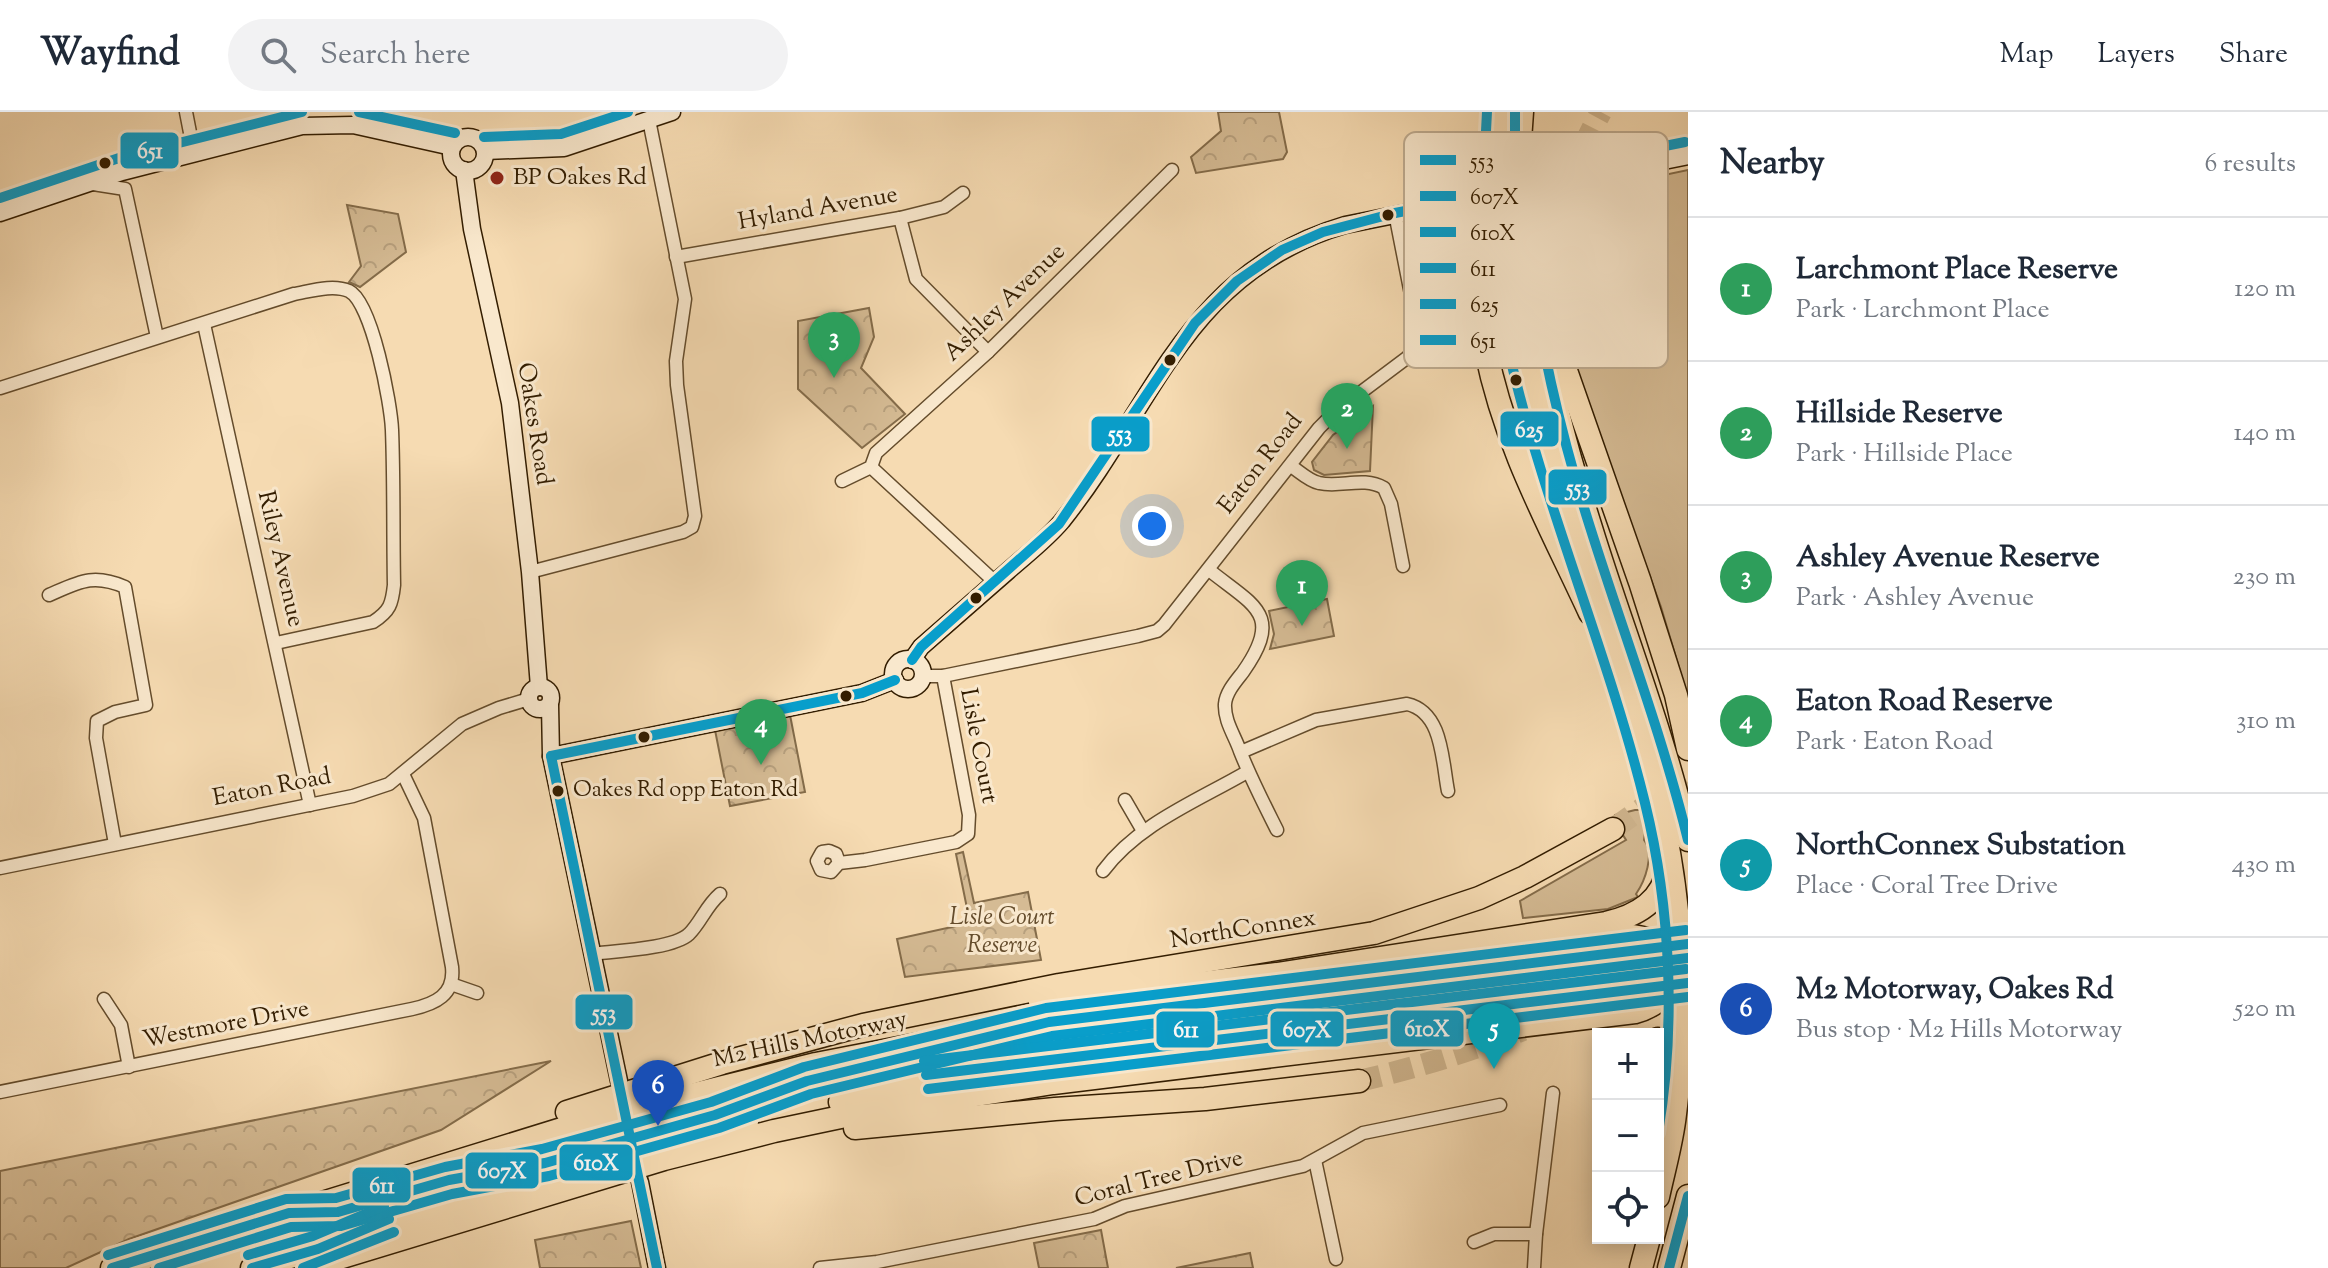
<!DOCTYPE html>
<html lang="en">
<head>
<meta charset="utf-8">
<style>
	body { margin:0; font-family:"Sorts Mill Goudy",serif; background:#f2f2f3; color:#1f2937 }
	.controls { position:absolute; right:24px; bottom:24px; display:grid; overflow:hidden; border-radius:0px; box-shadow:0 4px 20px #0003 }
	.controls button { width:72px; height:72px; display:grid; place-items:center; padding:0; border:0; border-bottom:2px solid #e0e1e3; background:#fff; color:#1f2937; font:40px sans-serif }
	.you { position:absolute; left:1152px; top:414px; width:28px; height:28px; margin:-20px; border:6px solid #fff; border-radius:50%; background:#1a73e8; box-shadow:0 0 0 12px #1a73e833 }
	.badge { display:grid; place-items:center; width:52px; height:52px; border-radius:50%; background:#2563eb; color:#fff; font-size:26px; font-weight:700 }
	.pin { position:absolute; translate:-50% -66px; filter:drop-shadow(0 2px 4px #0008) }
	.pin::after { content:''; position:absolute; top:42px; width:28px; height:24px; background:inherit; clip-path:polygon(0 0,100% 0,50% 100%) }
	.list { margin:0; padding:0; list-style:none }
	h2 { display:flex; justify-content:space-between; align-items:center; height:104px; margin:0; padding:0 32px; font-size:34px }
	h2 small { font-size:26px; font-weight:400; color:#747a83 }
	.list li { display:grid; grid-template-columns:52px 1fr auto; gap:24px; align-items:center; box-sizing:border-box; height:144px; padding:0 32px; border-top:2px solid #e0e1e3 }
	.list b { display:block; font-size:30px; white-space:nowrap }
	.list p { margin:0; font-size:26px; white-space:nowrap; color:#747a83 }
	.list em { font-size:26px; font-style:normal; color:#747a83 }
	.icon { flex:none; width:44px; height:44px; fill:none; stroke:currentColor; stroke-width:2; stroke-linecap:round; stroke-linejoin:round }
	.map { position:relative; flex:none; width:1688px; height:1156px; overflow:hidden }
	header { display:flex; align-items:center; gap:48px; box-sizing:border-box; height:112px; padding:0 40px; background:#fff; border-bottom:2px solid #e0e1e3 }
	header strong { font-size:38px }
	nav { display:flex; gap:44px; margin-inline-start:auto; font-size:28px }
	.search { width:560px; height:72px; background:#f2f2f3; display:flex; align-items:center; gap:20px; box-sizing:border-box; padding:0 28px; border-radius:44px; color:#747a83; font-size:30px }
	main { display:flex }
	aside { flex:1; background:#fff }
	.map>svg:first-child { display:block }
</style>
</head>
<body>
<header>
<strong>Wayfind</strong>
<div class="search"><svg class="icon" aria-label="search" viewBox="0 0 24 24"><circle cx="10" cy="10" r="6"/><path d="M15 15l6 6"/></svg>Search here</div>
<nav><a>Map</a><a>Layers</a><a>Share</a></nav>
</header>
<main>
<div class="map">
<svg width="1688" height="1156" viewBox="0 0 1688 1156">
	<defs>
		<pattern id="forest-crowns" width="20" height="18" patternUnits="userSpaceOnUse" patternTransform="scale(2)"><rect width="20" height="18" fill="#d5bb94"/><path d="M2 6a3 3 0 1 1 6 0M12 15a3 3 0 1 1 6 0" fill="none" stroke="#b7a07e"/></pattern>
	</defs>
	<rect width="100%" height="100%" fill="#f6dbb2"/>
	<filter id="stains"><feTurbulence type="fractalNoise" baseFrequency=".0025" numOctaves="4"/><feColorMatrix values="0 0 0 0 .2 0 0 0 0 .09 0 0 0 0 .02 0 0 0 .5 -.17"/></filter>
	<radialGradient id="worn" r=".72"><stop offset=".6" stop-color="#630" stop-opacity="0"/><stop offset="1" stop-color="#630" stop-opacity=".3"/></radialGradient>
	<g fill="#d5bb94" stroke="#846c4a" stroke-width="2">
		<polygon points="1688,58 1688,586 1661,495 1560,218 1538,101 1545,88"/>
		<path d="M 1635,698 L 1645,698 L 1649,704 L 1649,720 L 1645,721 L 1644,728 C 1655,742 1645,769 1636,782 L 1638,785 L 1608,797 L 1523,806 L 1520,789 L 1626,728 L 1616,712 L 1615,703 Z"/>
		<polygon points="1632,826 1658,838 1657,870 1660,877 1639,890"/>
	</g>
	<g fill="url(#forest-crowns)" stroke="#846c4a" stroke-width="2">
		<polygon points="1218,0 1279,0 1287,40 1283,47 1196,61 1191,45 1221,19"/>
		<polygon points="347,93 398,102 406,140 360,175 349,170 361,154"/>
		<polygon points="869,196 874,225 861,256 905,302 862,336 798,277 798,209"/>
		<polygon points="1373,294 1370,359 1324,363 1314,358 1312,350 1333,323"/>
		<polygon points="1327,487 1334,524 1270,537 1274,522 1269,499"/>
		<polygon points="790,603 805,680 730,694 715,618"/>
		<polygon points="963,740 974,791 1028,780 1041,848 905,865 897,827 970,811 956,742"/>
		<polygon points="551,949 441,1018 129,1127 66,1156 0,1156 0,1059"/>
		<polygon points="631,1109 641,1156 540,1156 535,1128"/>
		<polygon points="1101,1118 1108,1156 1039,1156 1034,1131"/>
		<polygon points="1250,1141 1253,1156 1176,1156"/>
	</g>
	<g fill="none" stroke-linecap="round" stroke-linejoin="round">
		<polyline stroke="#cfb58e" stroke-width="16" stroke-dasharray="16 8" stroke-linecap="butt" points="623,990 635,1049"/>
		<g stroke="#cfb58e" stroke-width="22" stroke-dasharray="22 11" stroke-linecap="butt">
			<path d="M 1554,229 C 1544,147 1561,72 1601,0"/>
			<path d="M 1486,239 C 1469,177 1479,95 1495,34"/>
			<polyline points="1613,717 1688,664"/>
			<polyline points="1597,882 1647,854 1684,830"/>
			<path d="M 1359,969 C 1415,956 1469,940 1523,918"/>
		</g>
		<g stroke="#644c2c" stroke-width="15">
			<g id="street">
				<polyline points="186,0 194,41"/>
				<polyline points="93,72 125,77 157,225"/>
				<polyline points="900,106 916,167 988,240"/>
				<polyline points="676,145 900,106 944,95 963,81"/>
				<polyline points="204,212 310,693"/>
				<path d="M 0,276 L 294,182 C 311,179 333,172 349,179 C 372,190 391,292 392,318 C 394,369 393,421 394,473 C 392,492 390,499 373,510 L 276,531"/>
				<path d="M 1291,354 C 1300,360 1309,369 1319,371 C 1341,376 1363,364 1384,376 L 1391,392 L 1403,454"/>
				<polyline points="871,355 995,470"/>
				<polyline points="842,369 871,355 876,341 988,240 1172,58"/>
				<path d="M 1209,458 C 1254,494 1284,502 1243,560 C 1236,569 1226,580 1225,592 C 1224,609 1235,624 1240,639 C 1251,667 1264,692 1277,718"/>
				<polyline points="530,460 683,420 692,415 695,404 677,273 676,249 685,187 649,8"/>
				<path d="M 49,483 C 79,470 93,461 125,475 L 146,593 L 115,600 L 97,609 L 96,626 L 115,732"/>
				<polyline points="923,564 943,564 1138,524 1157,519 1164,513 1319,316 1336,299 1408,245 1418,230 1418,218 1395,101"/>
				<path d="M 1241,640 L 1316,608 L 1407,592 C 1443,600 1442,649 1448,679"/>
				<polyline points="1125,688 1143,719"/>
				<polyline points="839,751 836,742 829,739 822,740 817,749 821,758 831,760 839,751 865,748 956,730 968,722 969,703 943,564"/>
				<polyline points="0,756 353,684 389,672 462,612 499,596 529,587"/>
				<path d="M 1103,759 C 1138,712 1197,689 1247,660"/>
				<path d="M 591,842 C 615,839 673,837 689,822 C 701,810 706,794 720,782"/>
				<polyline points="451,872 477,881"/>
				<polyline points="104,887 121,913 129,955"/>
				<path d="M 0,980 L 412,897 C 435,892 455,883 452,855 L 424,706 L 403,662"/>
				<polyline points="1315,1048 1336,1147"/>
				<polyline points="1474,1130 1494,1122 1536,1122"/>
				<polyline points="820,1156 877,1150 1094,1107 1125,1094 1303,1054 1363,1021 1500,993"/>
				<polyline points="1534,1156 1536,1122 1553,981"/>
			</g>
		</g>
		<g stroke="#331d00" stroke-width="19">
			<g id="secondary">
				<circle cx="468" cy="42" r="17"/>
				<polyline points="485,39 564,36 672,0"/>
				<polyline points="464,58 472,117 510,291 530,460 539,575"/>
				<polyline points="0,101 122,60 302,14 353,13 452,35"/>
				<circle cx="908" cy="562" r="15"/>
				<path d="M 912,548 L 921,535 C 950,510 979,484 1008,459 C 1026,443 1046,428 1062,409 C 1155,293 1185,160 1345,113 L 1688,44"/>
				<circle cx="540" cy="586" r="11"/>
				<polyline points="550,593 551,644 619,969"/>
				<polyline points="551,644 862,581 895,568"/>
				<polyline points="640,1070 657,1156"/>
			</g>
		</g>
		<g stroke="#331d00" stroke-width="25">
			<g id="highway">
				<path d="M 1501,0 C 1498,34 1500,68 1502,102 C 1515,307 1613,493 1659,690 C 1682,792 1688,898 1675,1002 C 1672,1030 1664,1057 1658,1085"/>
				<path d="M 1522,0 C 1516,62 1523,125 1534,187 C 1547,265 1567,341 1591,416 C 1623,520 1664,621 1688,728"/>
				<polyline points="1550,213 1640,470 1676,583 1688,637"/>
				<path d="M 1486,239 C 1506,337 1549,412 1590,501"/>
				<path d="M 1595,822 C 1635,823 1658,822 1686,855"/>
				<path d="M 1040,890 L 1277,862 L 1606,811 C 1637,804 1663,789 1668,755"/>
				<polyline points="1658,927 1667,947 1670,970"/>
				<path d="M 840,990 C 1103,935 1372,911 1638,878"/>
				<polyline points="567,1000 722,951 863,913 1059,873 1374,821 1479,786 1525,765 1613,717"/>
				<polyline points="855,1016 1055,997 1205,987 1359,969"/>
				<polyline points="112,1156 591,1008 816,952 976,921 1130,898 1635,840"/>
				<polyline points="252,1156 318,1137 384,1111 592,1051 747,1010"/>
				<path d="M 306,1156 L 664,1047 L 774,1019 L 855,1002 L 1053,971 L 1635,900 C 1667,892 1676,867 1688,840"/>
				<polyline points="1641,1156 1649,1126"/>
				<polyline points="1669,1156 1688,1084"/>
			</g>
		</g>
		<use href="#street" stroke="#f9e8cd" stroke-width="12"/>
		<use href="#secondary" stroke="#f9e8cd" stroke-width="16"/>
		<use href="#highway" stroke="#f6dbb2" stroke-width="22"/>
		<g stroke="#f9e8cd" stroke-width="16">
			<g id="bus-1">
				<path d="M 912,548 L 921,535 L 1059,412 L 1195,211 L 1237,169 L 1282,138 L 1323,120 L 1395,101 L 1521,77 C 1531,193 1555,305 1590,415 C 1623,520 1662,622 1688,728"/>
				<polyline points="551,644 657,1156"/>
				<polyline points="551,644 862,581 895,568"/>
				<polyline points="1669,1156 1688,1084"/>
			</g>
		</g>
		<g stroke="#f9e8cd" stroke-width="16">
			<g id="bus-2">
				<polyline points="926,963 1688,871"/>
				<polyline points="112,1156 289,1101 338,1100 449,1068 545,1051 715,1003 807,969 1049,910 1688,832"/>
				<polyline points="252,1156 318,1137 389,1107"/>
			</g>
		</g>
		<g stroke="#f9e8cd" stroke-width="16">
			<g id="bus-3">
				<polyline points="928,977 1688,885"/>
				<polyline points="159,1156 291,1115 341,1114 452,1082 549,1064 719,1016 811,982 1052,924 1688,846"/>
				<polyline points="303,1156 394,1120"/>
			</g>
		</g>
		<g stroke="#f9e8cd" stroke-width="16">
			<g id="bus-4">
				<polyline points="924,949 1686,857"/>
				<polyline points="108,1143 286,1087 336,1086 445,1055 542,1037 711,990 804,955 1046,896 1686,818"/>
				<polyline points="248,1143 313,1124 384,1094"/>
			</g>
		</g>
		<g stroke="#f9e8cd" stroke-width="16">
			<path id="bus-5" d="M 1487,0 C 1470,242 1589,462 1645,691 C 1671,797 1676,914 1658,1021"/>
		</g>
		<g stroke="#f9e8cd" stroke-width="16">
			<g id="bus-6">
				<polyline points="359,0 455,21"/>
				<polyline points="1515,0 1515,64 1685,30"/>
				<polyline points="484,25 561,22 628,0"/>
				<polyline points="0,86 119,46 302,0"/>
			</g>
		</g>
		<use href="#bus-1" stroke="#089ecb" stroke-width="10"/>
		<use href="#bus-2" stroke="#089ecb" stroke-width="10"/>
		<use href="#bus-3" stroke="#089ecb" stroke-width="10"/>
		<use href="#bus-4" stroke="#089ecb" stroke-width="10"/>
		<use href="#bus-5" stroke="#089ecb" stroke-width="10"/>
		<use href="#bus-6" stroke="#089ecb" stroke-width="10"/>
	</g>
	<g fill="#331d00" stroke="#f9e8cd" stroke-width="3">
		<circle cx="105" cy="51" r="7"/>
		<circle cx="1388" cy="103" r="7"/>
		<circle cx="1170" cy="248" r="7"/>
		<circle cx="1516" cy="268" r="7"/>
		<circle cx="976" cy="486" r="7"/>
		<circle cx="846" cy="584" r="7"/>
		<circle cx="644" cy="625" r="7"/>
		<circle cx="558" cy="679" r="7"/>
	</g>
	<circle fill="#8f2418" stroke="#f9e8cd" stroke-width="3" cx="497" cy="66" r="8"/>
	<g text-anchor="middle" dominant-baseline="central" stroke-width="6" stroke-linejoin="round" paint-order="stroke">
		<g font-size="22" fill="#331d00" stroke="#f9e8cd" text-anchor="start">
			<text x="573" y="679">Oakes Rd opp Eaton Rd</text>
		</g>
		<g font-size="24" fill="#331d00" stroke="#f9e8cd" text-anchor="start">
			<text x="513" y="66">BP Oakes Rd</text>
		</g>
		<g font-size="24" fill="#331d00" stroke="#f9e8cd">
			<text transform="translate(818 97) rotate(-10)">Hyland Avenue</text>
			<text transform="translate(1005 191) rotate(-44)">Ashley Avenue</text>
			<text transform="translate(534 312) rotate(81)">Oakes Road</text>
			<text transform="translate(1261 352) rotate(-52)">Eaton Road</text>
			<text transform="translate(280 447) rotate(77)">Riley Avenue</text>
			<text transform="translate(978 634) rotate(79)">Lisle Court</text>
			<text transform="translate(272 676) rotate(-11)">Eaton Road</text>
			<text transform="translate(1243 818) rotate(-9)">NorthConnex</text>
			<text transform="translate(226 913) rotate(-11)">Westmore Drive</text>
			<text transform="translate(810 928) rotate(-12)">M2 Hills Motorway</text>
			<text transform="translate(1159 1067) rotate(-14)">Coral Tree Drive</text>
		</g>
		<g font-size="24" font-style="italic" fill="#644c2c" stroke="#f9e8cd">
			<text x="1002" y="806">Lisle Court<tspan x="1002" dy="28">Reserve</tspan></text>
		</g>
	</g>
	<rect x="1404" y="20" width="264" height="236" rx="12" fill="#f9e8cd" stroke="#beab90" stroke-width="2"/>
	<rect x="1420" y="43" width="36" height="10" fill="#089ecb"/>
	<rect x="1420" y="79" width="36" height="10" fill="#089ecb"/>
	<rect x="1420" y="115" width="36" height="10" fill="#089ecb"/>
	<rect x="1420" y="151" width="36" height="10" fill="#089ecb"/>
	<rect x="1420" y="187" width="36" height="10" fill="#089ecb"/>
	<rect x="1420" y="223" width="36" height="10" fill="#089ecb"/>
	<g font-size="22" fill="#331d00">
		<text x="1470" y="56">553</text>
		<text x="1470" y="92">607X</text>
		<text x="1470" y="128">610X</text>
		<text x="1470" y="164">611</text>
		<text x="1470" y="200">625</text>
		<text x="1470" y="236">651</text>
	</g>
	<g stroke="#f9e8cd" stroke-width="3">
		<rect x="119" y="19" width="61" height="39" rx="8" fill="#089ecb"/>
		<rect x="1499" y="298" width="61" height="38" rx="8" fill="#089ecb"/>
		<rect x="1090" y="303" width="61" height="38" rx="8" fill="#089ecb"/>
		<rect x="1547" y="356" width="61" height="38" rx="8" fill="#089ecb"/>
		<rect x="574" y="881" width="60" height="38" rx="8" fill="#089ecb"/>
		<rect x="1389" y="897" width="76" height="39" rx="8" fill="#089ecb"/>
		<rect x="1269" y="898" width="76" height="38" rx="8" fill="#089ecb"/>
		<rect x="1155" y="898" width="61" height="39" rx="8" fill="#089ecb"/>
		<rect x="558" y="1031" width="76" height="39" rx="8" fill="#089ecb"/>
		<rect x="464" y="1039" width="76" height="39" rx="8" fill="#089ecb"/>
		<rect x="351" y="1054" width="61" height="38" rx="8" fill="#089ecb"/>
	</g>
	<g font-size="22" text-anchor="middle" font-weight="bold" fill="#fff">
		<text x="150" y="46">651</text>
		<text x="1529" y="325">625</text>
		<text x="1120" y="329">553</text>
		<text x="1578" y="383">553</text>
		<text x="604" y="908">553</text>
		<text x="1427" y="924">610X</text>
		<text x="1307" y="925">607X</text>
		<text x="1186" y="925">611</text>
		<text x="596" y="1058">610X</text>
		<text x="502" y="1066">607X</text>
		<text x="382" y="1081">611</text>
	</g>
	<rect width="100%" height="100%" filter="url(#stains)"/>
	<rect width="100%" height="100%" fill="url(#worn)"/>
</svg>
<div class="controls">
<button>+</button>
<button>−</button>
<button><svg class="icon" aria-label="locate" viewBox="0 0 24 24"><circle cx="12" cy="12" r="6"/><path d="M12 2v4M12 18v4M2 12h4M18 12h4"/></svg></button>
</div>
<div class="you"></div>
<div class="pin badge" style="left:1302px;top:514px;background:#2e9e5b">1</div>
<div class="pin badge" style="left:1347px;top:337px;background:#2e9e5b">2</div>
<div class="pin badge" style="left:834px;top:266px;background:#2e9e5b">3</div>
<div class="pin badge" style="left:761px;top:653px;background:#2e9e5b">4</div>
<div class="pin badge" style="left:1494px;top:957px;background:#0f9aa8">5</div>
<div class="pin badge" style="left:658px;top:1014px;background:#1a4fb4">6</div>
</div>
<aside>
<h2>Nearby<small>6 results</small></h2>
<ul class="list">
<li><span class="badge" style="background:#2e9e5b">1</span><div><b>Larchmont Place Reserve</b><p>Park · Larchmont Place</p></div><em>120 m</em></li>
<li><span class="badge" style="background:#2e9e5b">2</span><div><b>Hillside Reserve</b><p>Park · Hillside Place</p></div><em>140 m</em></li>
<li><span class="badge" style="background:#2e9e5b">3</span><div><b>Ashley Avenue Reserve</b><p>Park · Ashley Avenue</p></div><em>230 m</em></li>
<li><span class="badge" style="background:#2e9e5b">4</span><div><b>Eaton Road Reserve</b><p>Park · Eaton Road</p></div><em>310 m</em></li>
<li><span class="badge" style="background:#0f9aa8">5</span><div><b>NorthConnex Substation</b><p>Place · Coral Tree Drive</p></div><em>430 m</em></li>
<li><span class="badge" style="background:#1a4fb4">6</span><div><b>M2 Motorway, Oakes Rd</b><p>Bus stop · M2 Hills Motorway</p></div><em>520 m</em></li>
</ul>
</aside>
</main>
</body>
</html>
